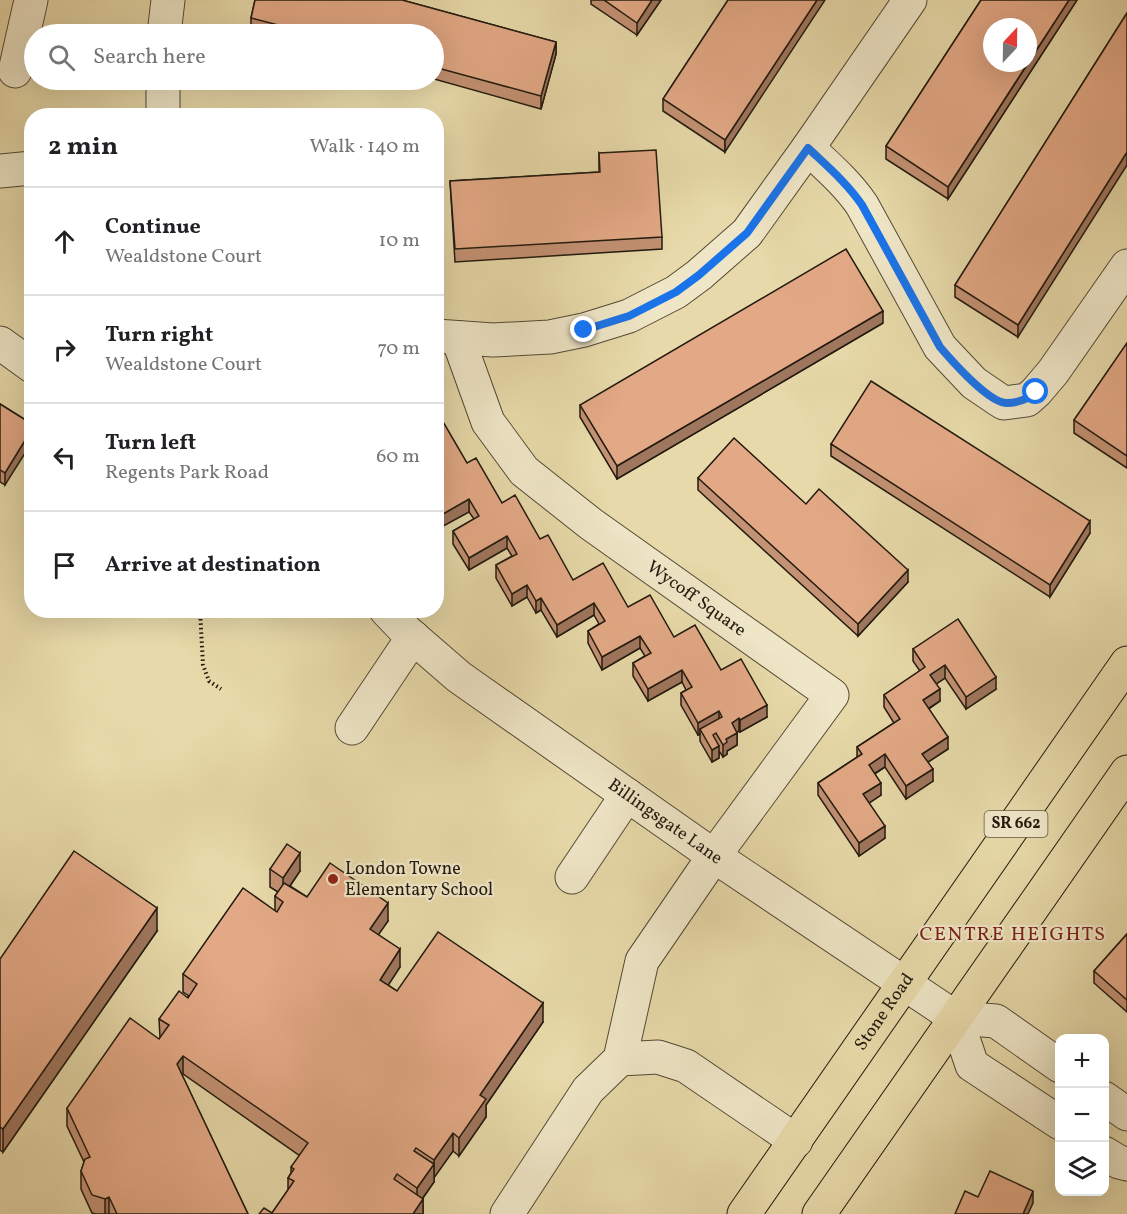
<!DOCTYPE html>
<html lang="en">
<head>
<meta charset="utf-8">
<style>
	body { margin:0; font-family:Vollkorn,serif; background:#f2f2f2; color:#202124 }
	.controls { position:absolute; right:18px; bottom:18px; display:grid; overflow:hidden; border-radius:12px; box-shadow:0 6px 24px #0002 }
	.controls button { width:54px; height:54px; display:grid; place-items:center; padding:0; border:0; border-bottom:2px solid #e0e0e0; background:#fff; color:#202124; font:30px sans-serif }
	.compass { position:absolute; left:983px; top:18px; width:54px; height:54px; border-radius:50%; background:#fff; box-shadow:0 6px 24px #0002; rotate:22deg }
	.stop { position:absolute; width:18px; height:18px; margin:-14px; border:4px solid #1a73e8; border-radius:50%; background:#fff }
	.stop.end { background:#1a73e8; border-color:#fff; box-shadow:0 2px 6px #0008 }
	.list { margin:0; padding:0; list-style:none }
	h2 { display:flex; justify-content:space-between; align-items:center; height:78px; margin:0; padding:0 24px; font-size:26px }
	h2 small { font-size:20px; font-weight:400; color:#757577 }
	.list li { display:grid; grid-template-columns:39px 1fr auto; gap:18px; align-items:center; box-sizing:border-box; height:108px; padding:0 24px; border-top:2px solid #e0e0e0 }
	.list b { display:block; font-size:22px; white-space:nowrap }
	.list p { margin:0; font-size:20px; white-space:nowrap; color:#757577 }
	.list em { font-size:20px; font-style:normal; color:#757577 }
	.icon { flex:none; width:33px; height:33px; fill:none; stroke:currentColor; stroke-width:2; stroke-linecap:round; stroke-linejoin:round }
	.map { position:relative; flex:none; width:1127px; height:1214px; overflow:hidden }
	.search { position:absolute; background:#fff; box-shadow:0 6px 24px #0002; left:24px; top:24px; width:420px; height:66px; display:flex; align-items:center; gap:15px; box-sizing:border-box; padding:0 21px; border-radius:33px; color:#757577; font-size:22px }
	.panel { position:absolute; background:#fff; box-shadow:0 6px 24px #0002; left:24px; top:108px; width:420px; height:510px; border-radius:24px }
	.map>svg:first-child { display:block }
</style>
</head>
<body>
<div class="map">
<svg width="1127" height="1214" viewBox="0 0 1127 1214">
	<rect width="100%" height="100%" fill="#e7d9a9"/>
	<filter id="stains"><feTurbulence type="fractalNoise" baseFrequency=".00333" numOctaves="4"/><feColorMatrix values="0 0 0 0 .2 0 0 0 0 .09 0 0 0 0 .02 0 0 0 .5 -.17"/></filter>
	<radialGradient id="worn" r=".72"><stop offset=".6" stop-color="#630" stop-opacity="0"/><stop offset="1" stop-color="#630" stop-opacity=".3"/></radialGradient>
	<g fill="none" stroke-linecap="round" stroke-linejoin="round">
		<g stroke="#534a35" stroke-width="35">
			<g id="minor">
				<polyline points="164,34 168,0"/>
				<polyline points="15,71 31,0"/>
				<polyline points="163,80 163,116"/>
				<path d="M 808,148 C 827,166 847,183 862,205 L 940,347 L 974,383 L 999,400 L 1004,403 L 1027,400 L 1036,392 L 1053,372 L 1127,266"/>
				<polyline points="0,171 32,168"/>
				<polyline points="436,336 493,340 550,337 584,330 629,316 676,292 699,275 747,233 808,148 910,0"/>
				<path id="s1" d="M 461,338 L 461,347 L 488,422 L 524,471 L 591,524 L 832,695 L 714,856 L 642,961 L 620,1059 L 588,1090 L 507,1214"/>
				<polyline points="0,343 32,366"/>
				<path id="s2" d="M 386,610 L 407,632 L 459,677 L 714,856 L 956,1018 L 996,1021 L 1060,1066"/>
				<polyline points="352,728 413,637"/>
				<polyline points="572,877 627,795"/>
				<polyline points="956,1018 972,1065 1060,1123"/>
				<polyline points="620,1059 658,1057 686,1066 796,1141"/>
				<polyline points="1104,1098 1127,1114"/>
				<polyline points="1104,1153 1119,1162 1127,1164"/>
			</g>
		</g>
		<g stroke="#221a0e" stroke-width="35">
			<g id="major">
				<path id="s3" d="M 744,1214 L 1127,663"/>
				<polyline points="819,1214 1127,772"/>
			</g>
		</g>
		<polyline stroke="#221a0e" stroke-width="4" stroke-dasharray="1.5 3" stroke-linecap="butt" points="200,610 203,665 209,681 221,689"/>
		<use href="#minor" stroke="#efe6c7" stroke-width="33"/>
		<use href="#major" stroke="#e7d9a9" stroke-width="33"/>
	</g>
	<g fill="#c39173" stroke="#221a0e" stroke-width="1.5">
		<polygon points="255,0 402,0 556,42 556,54 541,109 434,79 434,34 267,34 251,30 251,18"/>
		<polygon points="591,0 661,0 637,35 591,4"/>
		<polygon points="728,0 725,152 663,111 663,99"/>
		<polygon points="981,0 1077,0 948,199 886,159 886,146"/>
		<polygon points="1127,13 1018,337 955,297 955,285"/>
		<polygon points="599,153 662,237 662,249 455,262 450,181 599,172"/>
		<polygon points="883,323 617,479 580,417 580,405"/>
		<polygon points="1127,343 1127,468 1074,433 1074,420"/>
		<polygon points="0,404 32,424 5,485 0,482"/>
		<polygon points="831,444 1090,533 1050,597 831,456"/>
		<polygon points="467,463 502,503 540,539 573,580 628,607 674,637 721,670 767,717 740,732 739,731 737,732 737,745 727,751 727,754 723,757 719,751 719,758 712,762 700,741 700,734 698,735 681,705 681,693 686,690 682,682 648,701 633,676 633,663 645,656 640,648 602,670 588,643 588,631 599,624 594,615 557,637 541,610 536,613 527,597 512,606 496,578 496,565 512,556 507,548 469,570 453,544 453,531 474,519 469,512"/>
		<polygon points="698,478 806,504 908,582 858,636 698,490"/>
		<polygon points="913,649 996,689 966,709 945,678 936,684 940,701 929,709 948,749 928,762 933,781 906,799 885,767 875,774 881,795 869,803 885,838 859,856 818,795 818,783 857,757 857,747 894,723 884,707 884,695 920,671 913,661"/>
		<polygon points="270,869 300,871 290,886 307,897 388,921 378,934 400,967 388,985 397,991 543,1022 486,1105 486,1117 459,1156 453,1151 434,1177 434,1182 423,1198 423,1214 272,1213 288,1190 288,1178 291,1173 291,1167 300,1156 183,1074 182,1075 248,1214 96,1214 92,1213 81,1189 81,1171 84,1162 67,1126 67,1108 159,1039 160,1037 159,1019 189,996 183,992 183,974 275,911 275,896 278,892 270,887"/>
		<polygon points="157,931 3,1152 0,1150 0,959"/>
		<polygon points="1127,934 1127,1012 1094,983 1094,971"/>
	</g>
	<g fill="#9f765e" stroke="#221a0e" stroke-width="1.5">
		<polygon points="652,0 661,0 637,35 637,23"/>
		<polygon points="817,0 825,0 725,152 725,140"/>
		<polygon points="1069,0 1077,0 948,199 948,187"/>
		<polygon points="556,42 556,54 541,109 541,96"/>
		<polygon points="1127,152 1127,165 1018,337 1018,325"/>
		<polygon points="883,311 883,323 617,479 617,466"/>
		<polygon points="32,429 32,442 5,485 5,473"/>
		<polygon points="469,499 469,512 436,530 436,518"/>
		<polygon points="1090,521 1090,533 1050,597 1050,585"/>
		<polygon points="507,536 507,548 469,570 469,558"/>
		<polygon points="908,570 908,582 858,636 858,624"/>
		<polygon points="527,585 527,597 512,606 512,594"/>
		<polygon points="541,598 541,610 536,613 536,601"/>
		<polygon points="594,603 594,615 557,637 557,625"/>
		<polygon points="640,636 640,648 602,670 602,657"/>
		<polygon points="945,665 945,678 930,688 930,675"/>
		<polygon points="682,670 682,682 648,701 648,689"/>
		<polygon points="996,677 996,689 966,709 966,697"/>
		<polygon points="940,689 940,701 923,712 923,700"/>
		<polygon points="767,705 767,717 740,732 740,720"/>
		<polygon points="719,711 719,723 700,729 700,734 698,735 698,723"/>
		<polygon points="739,718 739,731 732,735 732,723"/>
		<polygon points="737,733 737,745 727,751 727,754 723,757 723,745 726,739"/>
		<polygon points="948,737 948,749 922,766 922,754"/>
		<polygon points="719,746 719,758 712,762 712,750"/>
		<polygon points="885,754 885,767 869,777 869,765"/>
		<polygon points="933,769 933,781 906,799 906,786"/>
		<polygon points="881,783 881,795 863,807 863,794"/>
		<polygon points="885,826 885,838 859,856 859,843"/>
		<polygon points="300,853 300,871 283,896 283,878"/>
		<polygon points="388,903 388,921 370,947 370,929"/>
		<polygon points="157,908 157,931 3,1152 3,1129"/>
		<polygon points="400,949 400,967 380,998 380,980"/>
		<polygon points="543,1003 543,1022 486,1105 486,1117 459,1156 459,1138 480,1095"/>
		<polygon points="183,1056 183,1074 177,1082 177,1064"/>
		<polygon points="453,1133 453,1151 434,1178 434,1160"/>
		<polygon points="434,1164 434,1182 417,1206 417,1188"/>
		<polygon points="1033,1191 1033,1203 1028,1214 1023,1214"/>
		<polygon points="109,1197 109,1214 105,1214 105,1199"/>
		<polygon points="423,1199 423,1214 413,1214"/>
	</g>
	<g fill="#e3a986" stroke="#221a0e" stroke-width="1.5">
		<polygon points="255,0 402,0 556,42 541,96 434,67 434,34 313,34 251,18"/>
		<polygon points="604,0 652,0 637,23"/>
		<polygon points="728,0 817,0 725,140 663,99"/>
		<polygon points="981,0 1069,0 1028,63 1028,27 992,27 992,63 1028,63 948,187 886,146"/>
		<polygon points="1127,13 1127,152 1018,325 955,285"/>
		<polygon points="656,150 662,237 455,249 450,181 600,172 599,153"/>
		<polygon points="846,249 883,311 617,466 580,405"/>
		<polygon points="1127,343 1127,456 1074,420"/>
		<polygon points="871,381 1090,521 1050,585 831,444"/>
		<polygon points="0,404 32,424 32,429 5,473 0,470"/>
		<polygon points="442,420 467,463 476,458 502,503 515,495 540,539 548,535 573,580 603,563 628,607 650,595 674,637 695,625 721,670 741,659 767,705 740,720 739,718 732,723 737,733 726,739 727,742 723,745 716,733 713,735 719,746 712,750 700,729 722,717 719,711 698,723 681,693 692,687 682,670 648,689 633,663 651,653 640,636 602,657 588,631 605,621 594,603 557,625 541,598 536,601 527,585 512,594 496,565 517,554 507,536 469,558 453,531 479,516 469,499 436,518 436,423"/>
		<polygon points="734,438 806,504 819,489 908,570 858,624 698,478"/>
		<polygon points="958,619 996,677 966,697 945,665 930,675 940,689 923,700 948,737 922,754 933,769 906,786 885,754 869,765 881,783 863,794 885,826 859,843 818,783 862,754 857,747 900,719 884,695 925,667 913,649"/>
		<polygon points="287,844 300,853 283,878 270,869"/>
		<polygon points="74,851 157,908 3,1129 0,1127 0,959"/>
		<polygon points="330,863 388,903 370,929 400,949 380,980 397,991 438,932 543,1003 480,1095 486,1099 459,1138 453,1133 434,1160 416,1148 414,1151 434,1164 417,1188 397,1174 394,1179 423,1199 413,1214 259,1214 264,1208 272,1213 294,1181 288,1178 294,1169 291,1167 308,1143 183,1056 177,1064 248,1214 117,1214 109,1197 105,1199 92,1195 81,1171 85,1159 90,1157 67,1108 130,1018 159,1039 169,1025 159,1019 179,991 188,998 197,984 183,974 243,888 277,912 283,902 275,896 284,883 307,897"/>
		<polygon points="1127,934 1127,1000 1094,971"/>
		<polygon points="990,1171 1033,1191 1023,1214 955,1214 965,1191 978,1197"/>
	</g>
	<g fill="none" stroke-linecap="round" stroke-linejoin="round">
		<path stroke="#1a73e8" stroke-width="8" d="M 584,330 L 629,316 L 676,292 L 699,275 L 747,233 L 808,148 C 827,166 847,183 862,205 L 940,347 C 952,361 988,402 1006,403 C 1018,403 1028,399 1036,392"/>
	</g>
	<circle fill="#8f2418" stroke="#efe6c7" stroke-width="2" cx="333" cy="879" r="6"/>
	<g text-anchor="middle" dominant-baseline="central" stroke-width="4.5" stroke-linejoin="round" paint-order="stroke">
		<rect fill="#efe6c7" stroke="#605746" stroke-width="1.5" x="984.5" y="811" width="63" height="26" rx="4.5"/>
		<g font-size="16" font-weight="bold" fill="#221a0e">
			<text x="1016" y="824">SR 662</text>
		</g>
		<g font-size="18" fill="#221a0e" stroke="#efe6c7">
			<text stroke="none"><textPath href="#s1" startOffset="364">Wycoff Square</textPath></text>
			<text stroke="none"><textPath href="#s2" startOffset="351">Billingsgate Lane</textPath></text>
			<text stroke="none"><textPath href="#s3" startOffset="246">Stone Road</textPath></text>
		</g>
		<g font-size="18" fill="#221a0e" stroke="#efe6c7" text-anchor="start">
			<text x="345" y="869">London Towne<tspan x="345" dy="21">Elementary School</tspan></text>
		</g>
		<g font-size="20" letter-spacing="1.5" fill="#7a1f14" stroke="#efe6c7">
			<text x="1013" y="935">CENTRE HEIGHTS</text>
		</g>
	</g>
	<rect width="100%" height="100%" filter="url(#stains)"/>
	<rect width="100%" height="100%" fill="url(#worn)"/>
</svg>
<div class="controls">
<button>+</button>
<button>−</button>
<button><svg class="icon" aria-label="layers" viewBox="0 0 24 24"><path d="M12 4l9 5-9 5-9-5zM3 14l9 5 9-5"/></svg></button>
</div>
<svg class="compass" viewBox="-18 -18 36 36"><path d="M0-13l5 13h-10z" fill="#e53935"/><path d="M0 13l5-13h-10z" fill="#757577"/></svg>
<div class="stop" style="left:1036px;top:392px"></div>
<div class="stop end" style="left:584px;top:330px"></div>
<div class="search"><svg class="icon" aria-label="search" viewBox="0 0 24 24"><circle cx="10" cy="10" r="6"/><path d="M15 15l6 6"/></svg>Search here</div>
<section class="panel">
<h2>2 min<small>Walk · 140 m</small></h2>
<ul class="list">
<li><svg class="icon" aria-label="ahead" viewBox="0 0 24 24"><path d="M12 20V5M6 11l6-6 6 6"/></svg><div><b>Continue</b><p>Wealdstone Court</p></div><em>10 m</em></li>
<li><svg class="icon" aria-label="right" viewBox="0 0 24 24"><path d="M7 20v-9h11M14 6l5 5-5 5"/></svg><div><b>Turn right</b><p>Wealdstone Court</p></div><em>70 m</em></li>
<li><svg class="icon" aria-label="left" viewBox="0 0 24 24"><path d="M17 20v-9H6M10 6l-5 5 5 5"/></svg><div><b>Turn left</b><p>Regents Park Road</p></div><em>60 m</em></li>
<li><svg class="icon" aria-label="arrive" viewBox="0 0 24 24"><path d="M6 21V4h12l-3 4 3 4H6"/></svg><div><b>Arrive at destination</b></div></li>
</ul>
</section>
</div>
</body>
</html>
